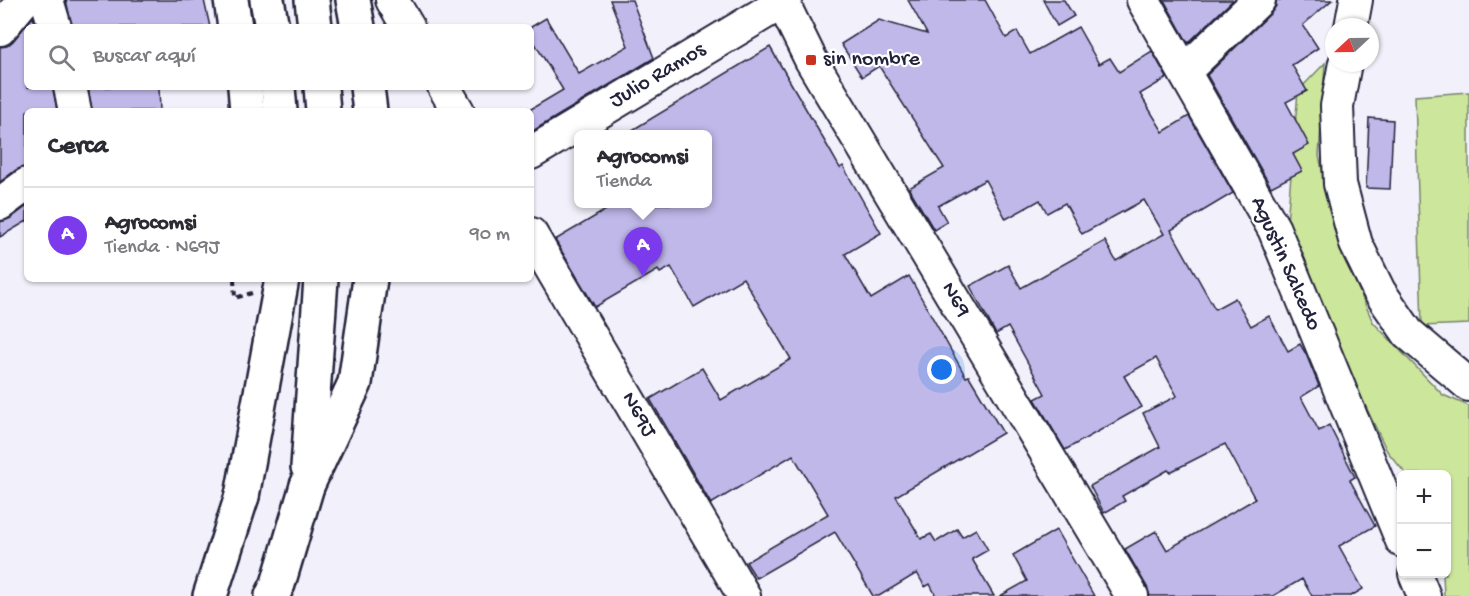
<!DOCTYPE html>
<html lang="es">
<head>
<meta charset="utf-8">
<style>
	body { margin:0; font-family:"Gochi Hand",sans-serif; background:#f7f7f7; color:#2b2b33 }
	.controls { position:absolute; right:18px; bottom:18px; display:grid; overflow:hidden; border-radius:9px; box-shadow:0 2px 4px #0004 }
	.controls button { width:54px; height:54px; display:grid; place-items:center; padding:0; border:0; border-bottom:2px solid #e1e1e2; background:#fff; color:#2b2b33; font:30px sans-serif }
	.compass { position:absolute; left:1325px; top:18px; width:54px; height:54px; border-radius:50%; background:#fff; box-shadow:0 2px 4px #0004; rotate:248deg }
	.you { position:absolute; left:942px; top:370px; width:21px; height:21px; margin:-15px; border:4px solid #fff; border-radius:50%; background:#1a73e8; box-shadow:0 0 0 9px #1a73e833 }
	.badge { display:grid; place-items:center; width:39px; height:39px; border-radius:50%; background:#7c3aed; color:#fff; font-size:20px; font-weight:700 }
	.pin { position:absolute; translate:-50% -50px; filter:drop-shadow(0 2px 3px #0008) }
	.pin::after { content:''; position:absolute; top:32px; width:21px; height:18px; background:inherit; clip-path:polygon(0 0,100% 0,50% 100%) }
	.popup { position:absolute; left:574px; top:130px; width:138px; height:78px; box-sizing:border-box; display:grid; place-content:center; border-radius:9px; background:#fff; filter:drop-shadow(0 2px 4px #0005); font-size:20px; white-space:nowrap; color:#7c7c81 }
	.popup b { font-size:22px; color:#2b2b33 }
	.popup::after { content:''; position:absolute; left:50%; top:100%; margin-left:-12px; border:12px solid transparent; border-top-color:#fff }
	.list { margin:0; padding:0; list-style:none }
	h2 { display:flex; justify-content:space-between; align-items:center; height:78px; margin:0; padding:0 24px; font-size:26px }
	h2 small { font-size:20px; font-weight:400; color:#7c7c81 }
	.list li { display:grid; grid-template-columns:39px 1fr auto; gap:18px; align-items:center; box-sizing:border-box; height:96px; padding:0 24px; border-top:2px solid #e1e1e2 }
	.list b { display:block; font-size:22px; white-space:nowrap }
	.list p { margin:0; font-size:20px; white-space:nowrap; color:#7c7c81 }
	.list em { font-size:20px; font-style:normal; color:#7c7c81 }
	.icon { flex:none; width:33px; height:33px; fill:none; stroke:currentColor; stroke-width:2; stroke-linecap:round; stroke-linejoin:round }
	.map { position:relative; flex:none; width:1469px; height:596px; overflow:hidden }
	.search { position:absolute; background:#fff; box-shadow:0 2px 4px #0004; left:24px; top:24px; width:510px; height:66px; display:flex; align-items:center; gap:15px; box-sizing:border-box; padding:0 21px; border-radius:9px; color:#7c7c81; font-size:22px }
	.panel { position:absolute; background:#fff; box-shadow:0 2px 4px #0004; left:24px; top:108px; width:510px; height:174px; border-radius:9px }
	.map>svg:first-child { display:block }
</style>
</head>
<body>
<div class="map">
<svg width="1469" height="596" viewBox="0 0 1469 596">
	<rect width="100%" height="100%" fill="#f2f1fb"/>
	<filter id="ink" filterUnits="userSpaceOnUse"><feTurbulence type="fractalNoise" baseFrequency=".0167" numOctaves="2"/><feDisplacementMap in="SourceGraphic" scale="12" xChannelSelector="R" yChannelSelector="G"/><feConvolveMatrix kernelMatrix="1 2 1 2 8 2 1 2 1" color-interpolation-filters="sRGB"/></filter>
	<g filter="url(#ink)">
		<g fill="#cce69c" stroke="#77846c" stroke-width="1.5">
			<polygon points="1325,63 1319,156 1339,245 1373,322 1443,395 1469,406 1469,596 1444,596 1443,574 1446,574 1446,474 1406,474 1387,451 1354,382 1287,223 1298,91"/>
			<polygon points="1469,92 1469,324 1422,326 1415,96"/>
		</g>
		<g fill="#bfb8e9" stroke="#22223b" stroke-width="1.5">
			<polygon points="66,0 204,0 210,27 72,27"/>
			<polygon points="610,0 632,0 654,58 531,132 531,109 563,90 531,37 531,27 546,18 579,74 628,46"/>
			<polygon points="908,0 985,0 1006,38 1017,31 1030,54 1078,27 1099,64 1110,58 1119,72 1152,51 1167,78 1140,94 1163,132 1189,116 1233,193 1171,230 1215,309 1235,298 1251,326 1269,316 1288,351 1300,344 1306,354 1319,386 1301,397 1319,431 1329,425 1355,477 1350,480 1375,526 1339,546 1363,589 1351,596 1312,596 1302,579 1273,596 1150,596 1147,587 1125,549 1156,531 1167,550 1255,499 1225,444 1170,472 1168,470 1122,496 1125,501 1104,513 1090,486 1160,447 1143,413 1177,396 1156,358 1124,376 1142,407 1065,450 1035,399 1045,394 1008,327 996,334 970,286 1008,265 1021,288 1105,241 1116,261 1164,234 1144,200 1082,234 1065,203 1047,213 1040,200 1006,219 985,180 938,206 947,222 934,230 909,188 944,168 879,66 862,77 841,44 879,20 927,34"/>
			<polygon points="1043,0 1064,0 1074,16 1057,26"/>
			<polygon points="1164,0 1233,0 1188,43"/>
			<polygon points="1276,0 1332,0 1303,25 1318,48 1292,65 1307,91 1286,102 1309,145 1293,154 1302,171 1271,187 1207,75 1271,13 1276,6"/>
			<polygon points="33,17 36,27 27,27 27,87 53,87 57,111 27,111 27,166 16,170 0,182 0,47 7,46 13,41"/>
			<polygon points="770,47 828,147 840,168 843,166 881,233 845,254 871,299 909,276 966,377 969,376 1003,433 896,496 921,539 931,534 936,542 957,529 962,537 976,529 988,550 972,559 994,596 936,596 930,584 925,587 917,573 879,596 873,596 835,532 756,578 746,562 828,514 793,455 711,504 650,399 702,368 721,400 791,359 743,278 694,307 671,267 660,273 658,270 595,307 555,240 616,204 708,204 708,135 624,135"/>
			<polygon points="88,87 159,87 160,111 92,111"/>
			<polygon points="1369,118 1393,120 1390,189 1366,188"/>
			<polygon points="27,206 27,221 0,237 0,222 11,218"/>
			<polygon points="1056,530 1094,596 1000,596 1027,581 1013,555"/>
		</g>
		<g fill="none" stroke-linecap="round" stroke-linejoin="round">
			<g stroke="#22223b" stroke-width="36">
				<g id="minor">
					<polyline points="47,0 55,27"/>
					<polyline points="392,0 408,27"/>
					<polyline points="1143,0 1274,229 1402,541"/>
					<polyline points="782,1 811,60 1132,596"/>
					<polyline points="1351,27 1356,0"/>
					<polyline points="0,29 24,0"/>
					<polyline points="1345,63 1337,106 1340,184 1356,244 1379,291 1408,333 1469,385"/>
					<polyline points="1185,71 1259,0"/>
					<polyline points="70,87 75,111"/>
					<polyline points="444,87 458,111"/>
					<polyline points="531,153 786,0"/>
					<polyline points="0,204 27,184"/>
					<polyline points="531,234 744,596"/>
					<polyline points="1415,574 1424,596"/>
				</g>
			</g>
			<g stroke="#22223b" stroke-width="38">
				<g id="major">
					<polyline points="210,596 242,496"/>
					<polyline points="272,596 278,584 307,486"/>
				</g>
			</g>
			<g stroke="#22223b" stroke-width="38">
				<g id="highway">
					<polyline points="231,0 235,27"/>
					<polyline points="267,0 272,27"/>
					<polyline points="312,0 315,27"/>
					<polyline points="353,0 358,27"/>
					<polyline points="245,87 247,111"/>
					<polyline points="278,87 280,111"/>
					<polyline points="321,87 323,111"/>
					<polyline points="367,87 370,111"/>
					<polyline points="308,467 321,279"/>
					<polyline points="307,486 355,383 370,279"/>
					<polyline points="242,496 282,279"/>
				</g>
			</g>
			<polyline stroke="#22223b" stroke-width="4" stroke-dasharray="6 4.5" stroke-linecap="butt" points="234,279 235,298 252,293"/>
			<use href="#minor" stroke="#fff" stroke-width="32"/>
			<use href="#major" stroke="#fff" stroke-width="33"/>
			<use href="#highway" stroke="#fff" stroke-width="33"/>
		</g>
	</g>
	<rect fill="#c8321e" stroke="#fff" stroke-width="2" x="805" y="54" width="12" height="12" rx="3"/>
	<g text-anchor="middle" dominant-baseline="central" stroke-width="4.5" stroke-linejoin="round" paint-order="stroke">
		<g font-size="22" fill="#22223b" stroke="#fff" text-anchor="start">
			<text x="823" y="60">sin nombre</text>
		</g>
		<g font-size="22" fill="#22223b" stroke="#fff">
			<text transform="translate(658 76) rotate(-31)">Julio Ramos</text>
			<text transform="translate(1285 264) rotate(66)">Agustin Salcedo</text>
			<text transform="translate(955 300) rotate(59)">N69</text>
			<text transform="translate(638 415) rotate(60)">N69J</text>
		</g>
	</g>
</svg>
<div class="controls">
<button>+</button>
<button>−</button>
</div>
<svg class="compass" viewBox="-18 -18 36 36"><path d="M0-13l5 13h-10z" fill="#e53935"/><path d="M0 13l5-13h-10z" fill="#7c7c81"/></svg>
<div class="you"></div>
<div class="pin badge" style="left:643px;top:277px">A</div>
<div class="popup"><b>Agrocomsi</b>Tienda</div>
<div class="search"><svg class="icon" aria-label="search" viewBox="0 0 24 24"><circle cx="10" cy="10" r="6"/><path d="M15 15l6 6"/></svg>Buscar aquí</div>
<section class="panel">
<h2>Cerca<small></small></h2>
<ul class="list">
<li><span class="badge">A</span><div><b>Agrocomsi</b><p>Tienda · N69J</p></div><em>90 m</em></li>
</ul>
</section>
</div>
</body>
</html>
